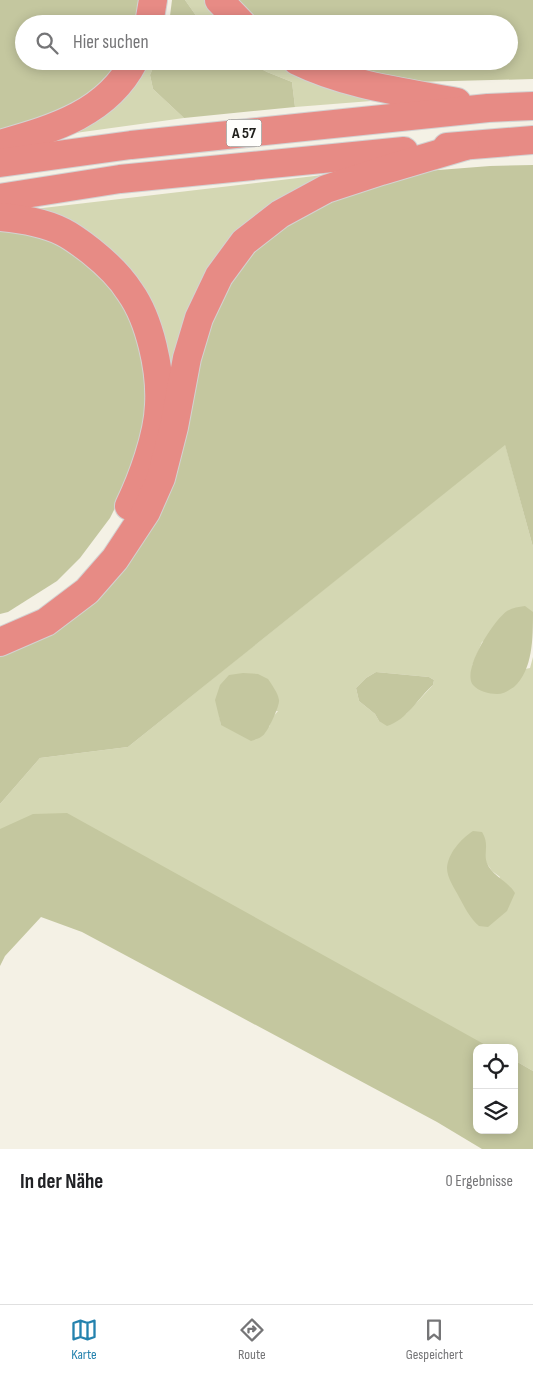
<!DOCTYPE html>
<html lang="de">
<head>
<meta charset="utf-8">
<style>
	body { margin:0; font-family:"Sofia Sans Condensed",sans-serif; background:#f2f2f2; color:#202124 }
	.controls { position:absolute; right:15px; bottom:15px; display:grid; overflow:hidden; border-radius:10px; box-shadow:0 2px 12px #0003 }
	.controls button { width:45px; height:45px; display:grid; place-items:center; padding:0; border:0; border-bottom:1px solid #e0e0e0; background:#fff; color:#202124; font:25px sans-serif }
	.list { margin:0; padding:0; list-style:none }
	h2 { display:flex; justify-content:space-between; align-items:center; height:65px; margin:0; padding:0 20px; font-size:21px }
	h2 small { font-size:16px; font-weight:400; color:#757577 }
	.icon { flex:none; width:28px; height:28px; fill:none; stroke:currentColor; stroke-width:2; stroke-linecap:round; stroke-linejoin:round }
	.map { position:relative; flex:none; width:533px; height:1149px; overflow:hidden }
	.search { position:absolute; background:#fff; box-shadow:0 2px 12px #0003; left:15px; right:15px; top:15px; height:55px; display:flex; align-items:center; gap:12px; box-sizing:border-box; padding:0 18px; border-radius:28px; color:#757577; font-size:19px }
	.sheet { height:155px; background:#fff }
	nav { display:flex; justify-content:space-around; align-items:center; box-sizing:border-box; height:70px; border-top:1px solid #e0e0e0; background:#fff; font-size:14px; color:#757577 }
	nav a { display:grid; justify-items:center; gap:2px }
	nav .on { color:#2482ae }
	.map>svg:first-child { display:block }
</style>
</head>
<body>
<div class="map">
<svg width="533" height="1149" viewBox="0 0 533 1149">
	<rect width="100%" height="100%" fill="#f4f1e5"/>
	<g fill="#d4d7b3" fill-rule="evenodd">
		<polygon points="185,0 207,0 229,24 202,24"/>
		<polygon points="141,61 156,61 150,75 153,89 184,118 68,134"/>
		<polygon points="246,61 281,61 310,76 384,100 295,107 292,82 267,72"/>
		<polygon points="323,175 324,177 283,199 171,391 152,322 26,210"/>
		<path d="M 505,444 L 533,547 L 533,612 L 482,642 L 472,666 L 471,680 L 530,668 L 533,657 L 533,1071 L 514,1060 L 514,1048 L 491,1048 L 0,829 L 0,804 L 40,758 L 128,747 ZM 376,672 L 429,677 L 434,680 L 433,685 L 406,714 L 379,721 L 375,714 L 359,701 L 356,688 L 366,678 ZM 278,711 L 272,718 L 269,727 L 221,725 L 219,714 ZM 486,862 L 492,871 L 500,877 L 472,919 Z"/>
	</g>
	<g fill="#c4c79f">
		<path d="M 0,0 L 140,0 L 135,24 L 24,24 L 24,61 L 120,61 C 115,67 111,74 106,80 C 78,110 37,120 0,134 Z"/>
		<polygon points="172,0 185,0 202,24 169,24"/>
		<polygon points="231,0 533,0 533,79 414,82 326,61 509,61 509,24 258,24"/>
		<polygon points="156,61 246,61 267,72 292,82 295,107 184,118 153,89 150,75"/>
		<polygon points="533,165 533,547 505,445 128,747 40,758 0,804 0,654 105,586 201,347 233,277 264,242 306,209 426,171 490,166"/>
		<polygon points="0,229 53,240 96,268 128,313 137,334 149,390 143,432 133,472 110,518 80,558 57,581 8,612 0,614"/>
		<path d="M 525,606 L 533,612 C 533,638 533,670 514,687 C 509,690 504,694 497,694 C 489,694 478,691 473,685 C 461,670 494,620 507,611 C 512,608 518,607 525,606 Z"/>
		<path d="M 376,672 L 429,677 L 434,680 L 433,685 C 418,698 407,720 387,726 L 379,721 L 375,714 L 359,701 L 356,688 L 366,678 Z"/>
		<path d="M 243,673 L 258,674 L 268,679 C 272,685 278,693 279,700 C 280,705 269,729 265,733 C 262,738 256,739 251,741 L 221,725 L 215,700 L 220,685 L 229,675 Z"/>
		<polygon points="67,813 491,1048 477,1048 477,1130 514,1130 514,1060 533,1071 533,1149 482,1149 437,1122 82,932 41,917 5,956 0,966 0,829 33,814"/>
		<path d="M 473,831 L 482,832 C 490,845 483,853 487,863 C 492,876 508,881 515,893 L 507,911 L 488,927 L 479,926 C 470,918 465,908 459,897 C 455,889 447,878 447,868 C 448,853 461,839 473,831 Z"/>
	</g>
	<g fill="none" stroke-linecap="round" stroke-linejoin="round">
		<g stroke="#d3d2d2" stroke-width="30">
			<g id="motorway">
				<polyline points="219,0 242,24"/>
				<polyline points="149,24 153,0"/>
				<path d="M 297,61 C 346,85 403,92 457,102"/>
				<path d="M 0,144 C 52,129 107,114 134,61"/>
				<polyline points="447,147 533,140"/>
				<polyline points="0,163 131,145 488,108 533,106"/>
				<polyline points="0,198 120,179 404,151"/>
				<path d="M 0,217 C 21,219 43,222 63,232 C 73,237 82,244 91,251 C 106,263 120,276 130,292 C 150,320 161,371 159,405 C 158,436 142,479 129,506"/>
				<polyline points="0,642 46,622 87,591 115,559 146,512 161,478 174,427 187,358 199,318 219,276 244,242 280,214 326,189 381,171 465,146"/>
			</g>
		</g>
		<use href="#motorway" stroke="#e78b85" stroke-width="28"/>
	</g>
	<g text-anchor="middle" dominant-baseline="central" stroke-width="4" stroke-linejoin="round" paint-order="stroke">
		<rect fill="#fffefc" stroke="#64635f" stroke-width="1" x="226.5" y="119.5" width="35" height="27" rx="4"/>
		<g font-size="16" font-weight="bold" fill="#21201c">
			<text x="244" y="133">A 57</text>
		</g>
	</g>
</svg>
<div class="controls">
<button><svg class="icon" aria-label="locate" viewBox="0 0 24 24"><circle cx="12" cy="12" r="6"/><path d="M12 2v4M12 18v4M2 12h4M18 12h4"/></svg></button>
<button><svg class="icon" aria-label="layers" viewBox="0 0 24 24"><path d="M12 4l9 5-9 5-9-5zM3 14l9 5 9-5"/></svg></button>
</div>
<div class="search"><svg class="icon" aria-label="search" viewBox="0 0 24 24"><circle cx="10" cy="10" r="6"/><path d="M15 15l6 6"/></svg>Hier suchen</div>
</div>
<section class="sheet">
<h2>In der Nähe<small>0 Ergebnisse</small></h2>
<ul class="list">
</ul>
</section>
<nav>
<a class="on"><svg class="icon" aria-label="map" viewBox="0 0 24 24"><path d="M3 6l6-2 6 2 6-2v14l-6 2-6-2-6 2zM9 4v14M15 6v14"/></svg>Karte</a>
<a><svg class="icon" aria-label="directions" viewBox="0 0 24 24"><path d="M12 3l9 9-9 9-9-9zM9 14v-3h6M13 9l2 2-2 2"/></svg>Route</a>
<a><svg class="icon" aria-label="saved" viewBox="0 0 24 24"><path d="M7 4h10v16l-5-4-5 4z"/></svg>Gespeichert</a>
</nav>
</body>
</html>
